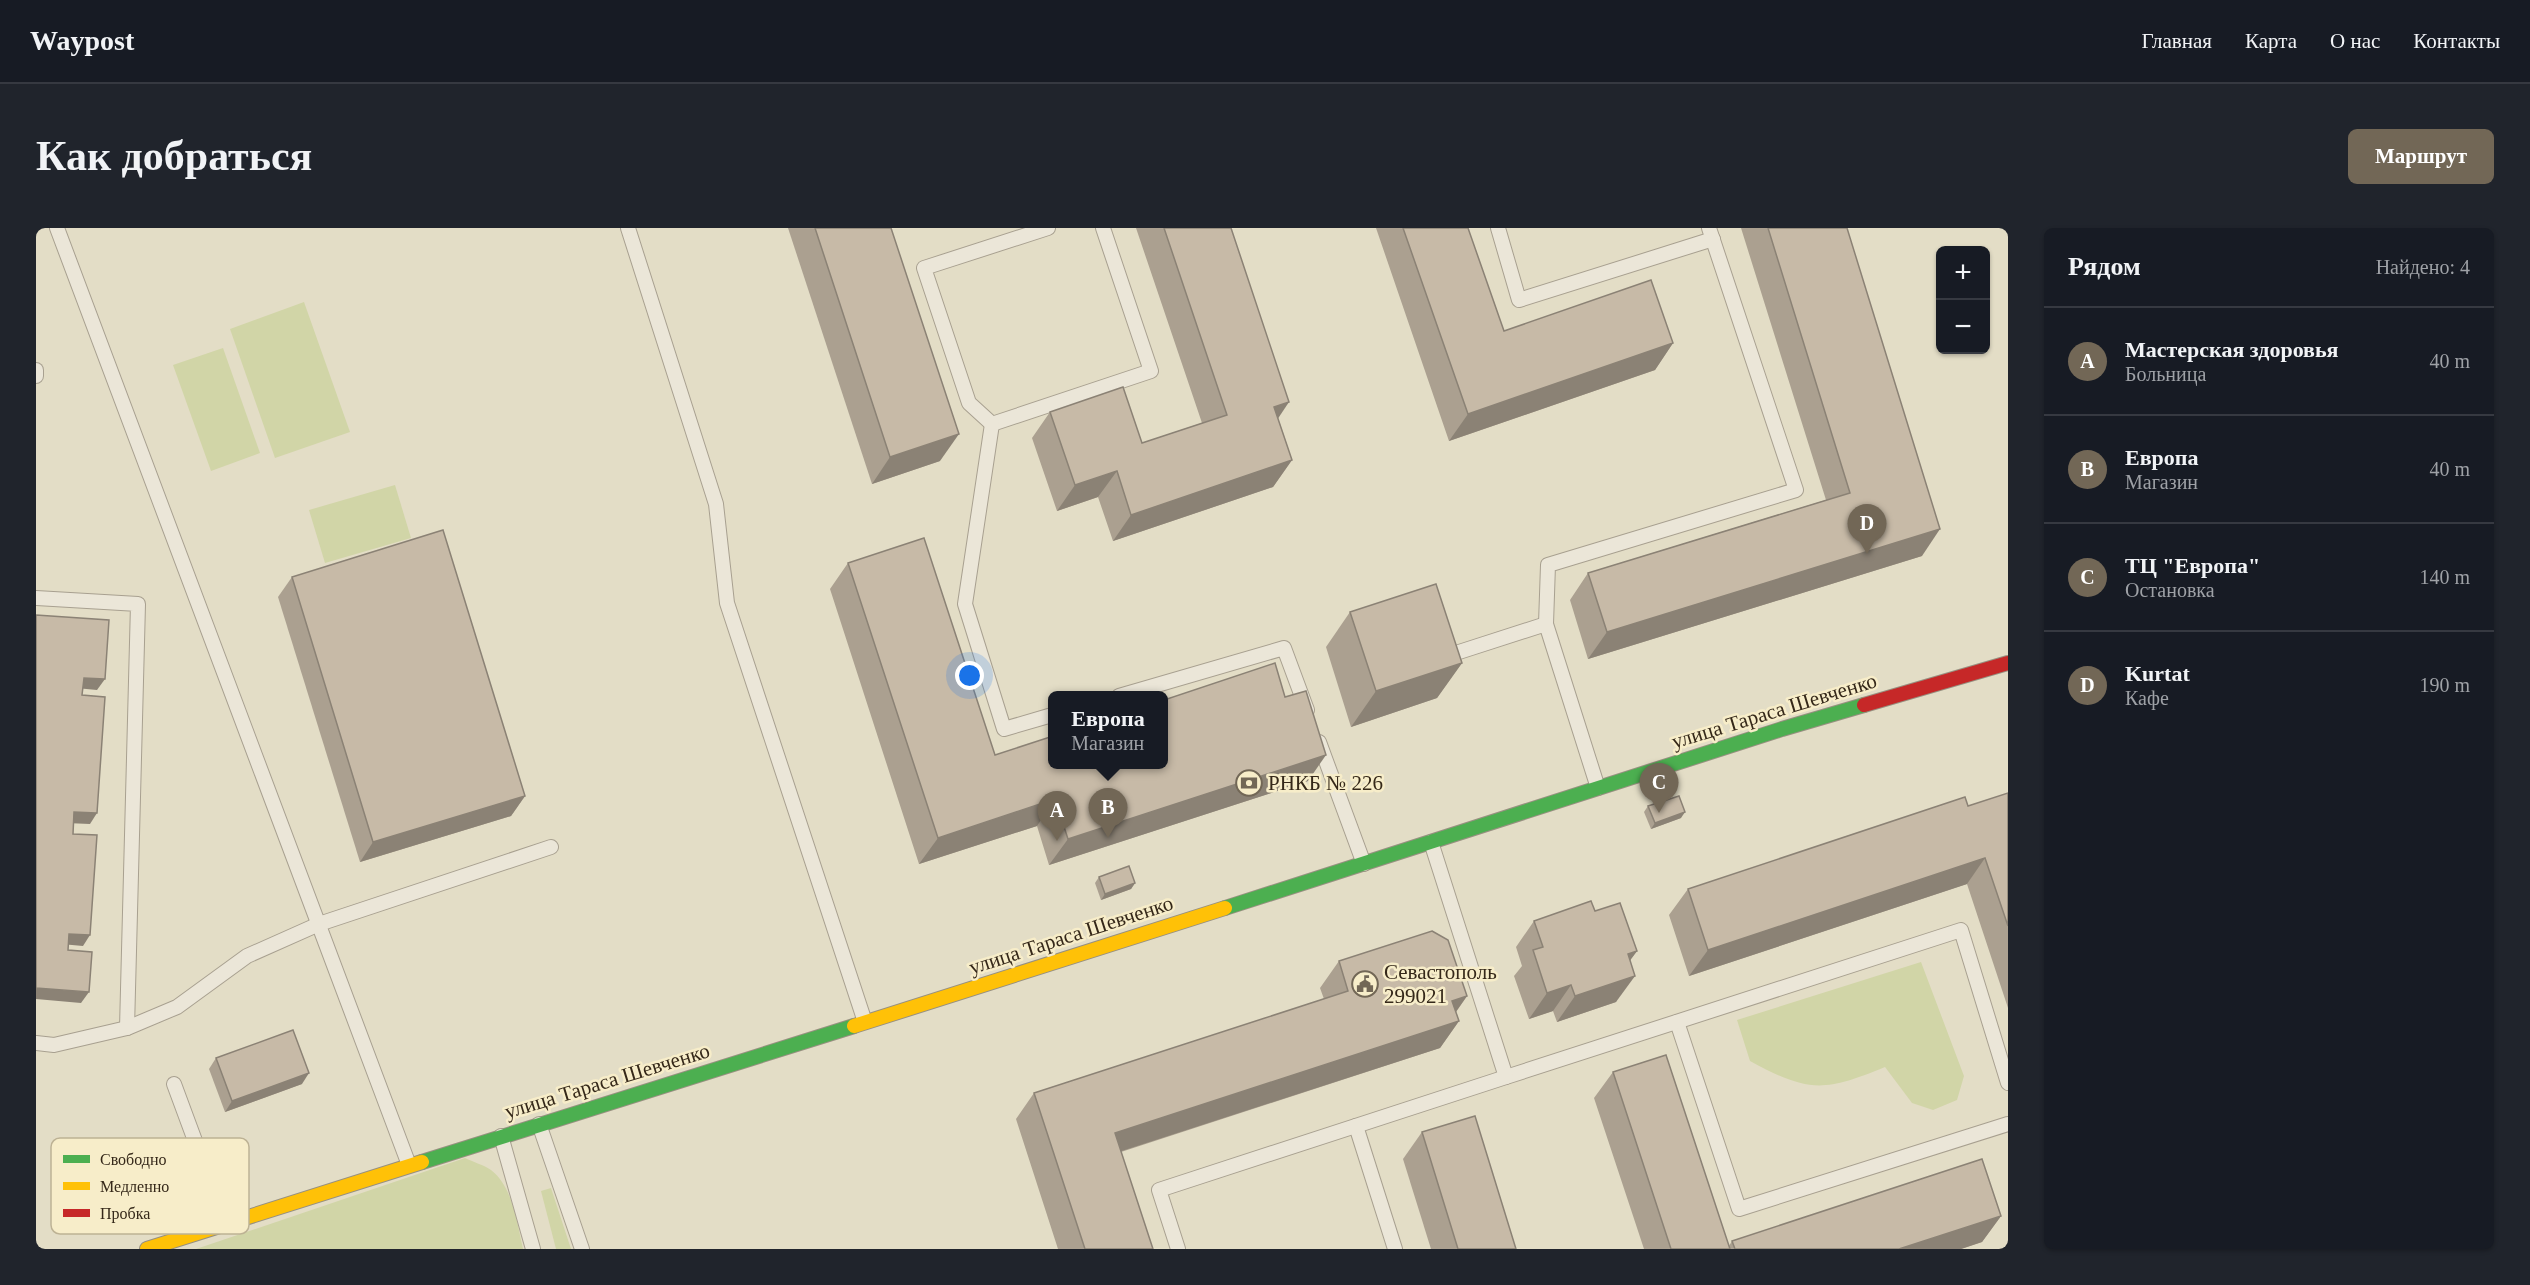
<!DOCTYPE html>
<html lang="ru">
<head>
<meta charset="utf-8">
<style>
	body { margin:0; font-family:"Times New Roman",serif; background:#20242c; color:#f1f3f6 }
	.controls { position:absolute; right:18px; top:18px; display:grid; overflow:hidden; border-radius:9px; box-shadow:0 2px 4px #0004 }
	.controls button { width:54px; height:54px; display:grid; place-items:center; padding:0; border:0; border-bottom:2px solid #363941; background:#171b24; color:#f1f3f6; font:30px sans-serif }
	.you { position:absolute; left:934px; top:448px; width:21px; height:21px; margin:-15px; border:4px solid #fff; border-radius:50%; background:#1a73e8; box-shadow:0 0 0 9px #1a73e833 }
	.badge { display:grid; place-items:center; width:39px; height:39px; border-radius:50%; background:#726756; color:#fff; font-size:20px; font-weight:700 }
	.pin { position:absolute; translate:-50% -50px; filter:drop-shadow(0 2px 3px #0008) }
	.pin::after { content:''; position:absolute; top:32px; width:21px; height:18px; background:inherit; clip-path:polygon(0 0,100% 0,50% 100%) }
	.popup { position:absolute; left:1012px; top:463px; width:120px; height:78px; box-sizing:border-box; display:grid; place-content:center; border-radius:9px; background:#171b24; filter:drop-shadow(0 2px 4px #0005); font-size:20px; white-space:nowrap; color:#9ea1a6 }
	.popup b { font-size:22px; color:#f1f3f6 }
	.popup::after { content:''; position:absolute; left:50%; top:100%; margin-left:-12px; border:12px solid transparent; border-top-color:#171b24 }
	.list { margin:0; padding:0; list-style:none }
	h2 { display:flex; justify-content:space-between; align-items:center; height:78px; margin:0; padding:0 24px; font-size:26px }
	h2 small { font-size:20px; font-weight:400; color:#9ea1a6 }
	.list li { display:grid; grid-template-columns:39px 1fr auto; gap:18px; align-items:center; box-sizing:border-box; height:108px; padding:0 24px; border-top:2px solid #363941 }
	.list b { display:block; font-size:22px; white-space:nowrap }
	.list p { margin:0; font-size:20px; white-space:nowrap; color:#9ea1a6 }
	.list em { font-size:20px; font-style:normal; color:#9ea1a6 }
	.map { position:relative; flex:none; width:1972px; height:1021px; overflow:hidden; border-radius:9px }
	header { display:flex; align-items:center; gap:36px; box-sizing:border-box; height:84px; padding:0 30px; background:#171b24; border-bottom:2px solid #363941 }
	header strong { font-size:28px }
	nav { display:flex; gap:33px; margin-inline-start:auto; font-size:21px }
	.intro { display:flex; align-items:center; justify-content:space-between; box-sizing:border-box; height:144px; padding:0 36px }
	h1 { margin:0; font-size:42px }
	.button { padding:15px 27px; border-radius:9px; background:#726756; color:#fff; font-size:21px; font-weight:700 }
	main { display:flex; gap:36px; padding:0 36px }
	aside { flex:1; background:#171b24; border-radius:9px; box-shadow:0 2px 4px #0004 }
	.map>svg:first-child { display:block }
</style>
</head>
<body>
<header>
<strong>Waypost</strong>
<nav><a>Главная</a><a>Карта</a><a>О нас</a><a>Контакты</a></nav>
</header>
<div class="intro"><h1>Как добраться</h1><a class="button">Маршрут</a></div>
<main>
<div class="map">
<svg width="1972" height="1021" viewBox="0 0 1972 1021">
	<rect width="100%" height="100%" fill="#e3ddc6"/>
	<g fill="#d1d5a7">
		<polygon points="268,74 314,204 239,230 194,101"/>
		<polygon points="187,120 224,225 175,243 137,137"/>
		<polygon points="359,257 375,310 289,335 273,282"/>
		<path d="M 1885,734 L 1928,848 L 1921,872 L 1897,882 L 1876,875 L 1849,839 C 1788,864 1773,865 1714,833 L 1701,792 Z"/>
		<path d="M 429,930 C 437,934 448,937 455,942 C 477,959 481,995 487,1021 L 160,1021 Z"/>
		<polygon points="515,960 535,1021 520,1021 505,963"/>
	</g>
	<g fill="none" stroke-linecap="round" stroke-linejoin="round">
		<g stroke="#a8a090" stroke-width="16">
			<g id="lane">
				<polyline points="21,0 373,937"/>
				<polyline points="592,0 680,276 691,375 829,794"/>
				<polyline points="1462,0 1483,72 1677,11"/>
				<polyline points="0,142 0,148"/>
				<polyline points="956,196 929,376 968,501 1016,487"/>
				<polyline points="956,196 1115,143 1067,0"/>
				<polyline points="956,196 933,175 888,40 1012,0"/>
				<polyline points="0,370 102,376 91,800"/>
				<polyline points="1510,396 1512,337 1760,262 1673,0"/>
				<polyline points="1423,424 1510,396 1562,560"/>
				<polyline points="1083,468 1248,420 1271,482"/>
				<polyline points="1283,514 1328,636"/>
				<polyline points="1641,794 1703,981 1972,896"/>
				<polyline points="0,815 18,817 91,800 141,779 211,728 283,696 515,619"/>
				<polyline points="1470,849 1925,702 1972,855"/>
				<polyline points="138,856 175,956 186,997"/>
				<polyline points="503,896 546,1021"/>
				<polyline points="1320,898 1359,1021"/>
				<polyline points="465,908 497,1021"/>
				<polyline points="1142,1021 1123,962 1470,849 1395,614"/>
			</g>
		</g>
		<g stroke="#979080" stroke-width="16">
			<g id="fast">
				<polyline points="1189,680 1746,501 1828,477"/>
				<polyline points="386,934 818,798"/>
			</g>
		</g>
		<g stroke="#979080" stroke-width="16">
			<g id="slow">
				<polyline points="818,798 1189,680"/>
				<polyline points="111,1021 386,934"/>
			</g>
		</g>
		<g stroke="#979080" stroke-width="16">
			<polyline id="jam" points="1828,477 1972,435"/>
		</g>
		<use href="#lane" stroke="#ebe6d8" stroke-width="14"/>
		<use href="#fast" stroke="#4caf50" stroke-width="14"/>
		<use href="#slow" stroke="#ffc107" stroke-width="14"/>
		<use href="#jam" stroke="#c62828" stroke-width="14"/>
	</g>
	<g fill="#aba090">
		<polygon points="752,0 855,0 904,233 836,256"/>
		<polygon points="1100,0 1195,0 1242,190 1256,232 1237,259 1077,313 1062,269 1021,283 996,210 1014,184 1106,215 1166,195"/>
		<polygon points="1340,0 1432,0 1468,103 1637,115 1619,142 1413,213"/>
		<polygon points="1705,0 1811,0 1886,328 1552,431 1534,372 1552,345 1790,272"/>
		<polygon points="812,335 959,527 1272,553 1013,637 1001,598 883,636 794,361"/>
		<polygon points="256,349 489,568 475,588 324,634 242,369"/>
		<polygon points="1314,384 1426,435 1401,470 1315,499 1290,419"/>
		<polygon points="1972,565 1972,780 1931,656 1653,748 1633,687 1652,661 1932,578"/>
		<polygon points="1612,578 1645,590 1615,601 1608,584"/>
		<polygon points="1063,649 1099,655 1095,661 1065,672 1059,655"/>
		<polygon points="1559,683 1601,723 1594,732 1580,774 1521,794 1517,783 1493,791 1478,748 1486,738 1480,719 1498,693"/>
		<polygon points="1303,733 1431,768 1420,784 1423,793 1404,820 1085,924 1117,1021 1022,1021 980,891 998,865 1288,771 1284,760"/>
		<polygon points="180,830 266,856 189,884 173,841"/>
		<polygon points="1577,844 1693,1018 1696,1013 1965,988 1946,1014 1925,1021 1608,1021 1558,870"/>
		<polygon points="1386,904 1480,1021 1395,1021 1367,931"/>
	</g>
	<g fill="#8b8275">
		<polygon points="1637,115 1619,142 1413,213 1432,186"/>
		<polygon points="1253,174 1235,201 1238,179"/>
		<polygon points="923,206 904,233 836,256 854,229"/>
		<polygon points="1256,232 1237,259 1077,313 1095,287"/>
		<polygon points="1081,243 1062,269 1021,283 1039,257"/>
		<polygon points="1904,301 1886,328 1552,431 1571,404"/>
		<polygon points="1426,435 1401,470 1315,499 1340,463"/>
		<polygon points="48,450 69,451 61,462 40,460"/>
		<polygon points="1290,527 1272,553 1013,637 1032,611"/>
		<polygon points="489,568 475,588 324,634 337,614"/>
		<polygon points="1019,571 1001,598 883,636 902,610"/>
		<polygon points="38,584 61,585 54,596 30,595"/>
		<polygon points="1649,584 1645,590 1615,601 1619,595"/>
		<polygon points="1949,630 1931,656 1653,748 1672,722"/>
		<polygon points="1099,655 1095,661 1065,672 1069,666"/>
		<polygon points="33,706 54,707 47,718 25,716"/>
		<polygon points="1601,723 1582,749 1592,726"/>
		<polygon points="1599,748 1580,774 1521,794 1539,768"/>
		<polygon points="1535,757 1517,783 1493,791 1511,765"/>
		<polygon points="0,760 53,764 45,775 0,771"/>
		<polygon points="1431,768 1412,795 1416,773"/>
		<polygon points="1423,793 1404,820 1061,931 1079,905"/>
		<polygon points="273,845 266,856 189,884 196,873"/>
		<polygon points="1965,988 1946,1014 1925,1021 1863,1021"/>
	</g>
	<g fill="#c7baa7" stroke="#8b8275" stroke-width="1.5">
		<polygon points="779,0 855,0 923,206 854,229"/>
		<polygon points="1128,0 1195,0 1253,174 1238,179 1256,232 1095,287 1081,243 1039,257 1014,184 1087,159 1106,215 1191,187"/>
		<polygon points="1367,0 1432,0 1468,103 1615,52 1637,115 1432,186"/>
		<polygon points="1732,0 1811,0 1904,301 1571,404 1552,345 1814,265"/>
		<polygon points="407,302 489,568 337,614 256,349"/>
		<polygon points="888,310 959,527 1017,508 1017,537 1128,537 1128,472 1239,435 1249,469 1270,463 1290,527 1032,611 1019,571 902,610 812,335"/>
		<polygon points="1400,356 1426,435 1340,463 1314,384"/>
		<polygon points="0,387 73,392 69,451 48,450 46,467 69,469 61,585 38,584 37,606 61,607 54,707 33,706 32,722 56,724 53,764 0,760"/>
		<polygon points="1972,565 1972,698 1949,630 1672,722 1652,661 1929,569 1932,578"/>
		<polygon points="1643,568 1649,584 1619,595 1612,578"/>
		<polygon points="1093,638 1099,655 1069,666 1063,649"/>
		<polygon points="1555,673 1559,683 1584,675 1601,723 1592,726 1599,748 1539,768 1535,757 1511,765 1497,722 1507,719 1498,693"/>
		<polygon points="1396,703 1412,712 1431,768 1416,773 1423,793 1079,905 1117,1021 1049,1021 998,865 1312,763 1303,733"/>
		<polygon points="257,802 273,845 196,873 180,830"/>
		<polygon points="1630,827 1694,1021 1635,1021 1577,844"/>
		<polygon points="1439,888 1480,1021 1422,1021 1386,904"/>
		<polygon points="1946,931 1965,988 1863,1021 1699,1021 1696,1013"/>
	</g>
	<defs>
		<g id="bank-ring" transform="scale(1.35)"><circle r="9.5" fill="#f7edc9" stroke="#726756" stroke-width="1.5"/><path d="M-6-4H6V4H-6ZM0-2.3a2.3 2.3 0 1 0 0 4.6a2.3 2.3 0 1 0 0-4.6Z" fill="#726756"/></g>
		<g id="civic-ring" transform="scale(1.35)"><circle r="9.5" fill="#f7edc9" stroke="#726756" stroke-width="1.5"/><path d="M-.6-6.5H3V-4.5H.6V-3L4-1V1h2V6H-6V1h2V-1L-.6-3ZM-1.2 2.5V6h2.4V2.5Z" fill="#726756"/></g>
	</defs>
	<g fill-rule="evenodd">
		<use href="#bank-ring" x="1213" y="555"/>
		<use href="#civic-ring" x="1329" y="756"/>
	</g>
	<g text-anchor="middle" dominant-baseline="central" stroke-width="5" stroke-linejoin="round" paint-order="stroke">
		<g font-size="21" fill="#352819" stroke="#f7edc9">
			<text transform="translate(1738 483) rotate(-17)">улица Тараса Шевченко</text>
			<text transform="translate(1035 707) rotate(-18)">улица Тараса Шевченко</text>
			<text transform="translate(571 853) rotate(-17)">улица Тараса Шевченко</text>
		</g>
		<g font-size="21" fill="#352819" stroke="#f7edc9" text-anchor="start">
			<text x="1232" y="555">РНКБ № 226</text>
			<text x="1348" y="744">Севастополь<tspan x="1348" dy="24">299021</tspan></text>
		</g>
	</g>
	<rect x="15" y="910" width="198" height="96" rx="9" fill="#f7edc9" stroke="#bdb294" stroke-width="1.5"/>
	<rect x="27" y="927" width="27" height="8" fill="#4caf50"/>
	<rect x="27" y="954" width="27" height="8" fill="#ffc107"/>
	<rect x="27" y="981" width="27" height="8" fill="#c62828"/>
	<g font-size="16" fill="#352819">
		<text x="64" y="937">Свободно</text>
		<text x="64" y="964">Медленно</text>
		<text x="64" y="991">Пробка</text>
	</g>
</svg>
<div class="controls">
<button>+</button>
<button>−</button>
</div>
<div class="you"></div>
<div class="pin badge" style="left:1021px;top:613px">A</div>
<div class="pin badge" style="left:1072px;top:610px">B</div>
<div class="popup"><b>Европа</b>Магазин</div>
<div class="pin badge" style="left:1623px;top:585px">C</div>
<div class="pin badge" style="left:1831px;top:326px">D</div>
</div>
<aside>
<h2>Рядом<small>Найдено: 4</small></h2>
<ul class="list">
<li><span class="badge">A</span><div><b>Мастерская здоровья</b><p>Больница</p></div><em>40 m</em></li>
<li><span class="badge">B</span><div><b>Европа</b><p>Магазин</p></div><em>40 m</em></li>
<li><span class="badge">C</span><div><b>ТЦ &quot;Европа&quot;</b><p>Остановка</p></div><em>140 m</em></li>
<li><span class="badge">D</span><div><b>Kurtat</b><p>Кафе</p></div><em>190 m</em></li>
</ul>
</aside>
</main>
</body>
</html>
